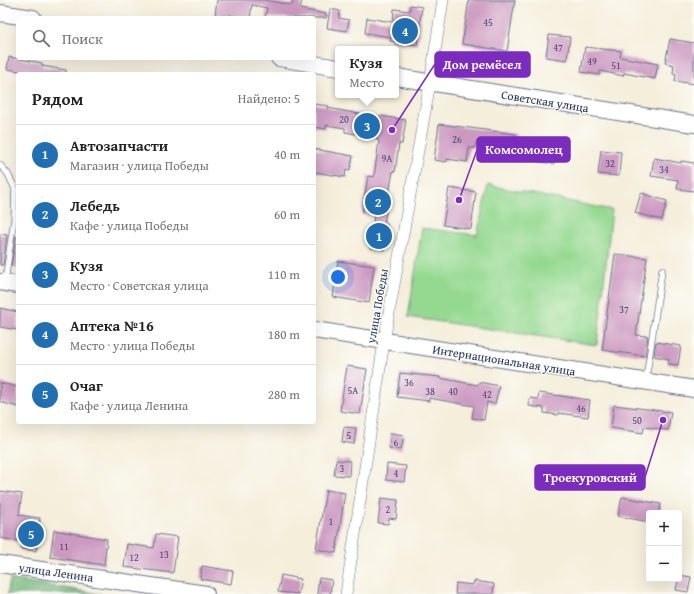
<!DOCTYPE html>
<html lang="ru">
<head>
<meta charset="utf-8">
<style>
	body { margin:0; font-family:"Gentium Book Plus",serif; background:#f6f6f6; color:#222 }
	.controls { position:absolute; right:12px; bottom:12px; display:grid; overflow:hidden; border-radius:4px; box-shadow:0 4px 16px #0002 }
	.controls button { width:36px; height:36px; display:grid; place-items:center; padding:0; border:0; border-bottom:1px solid #e0e0e0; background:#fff; color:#222; font:20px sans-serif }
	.you { position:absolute; left:338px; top:277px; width:14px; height:14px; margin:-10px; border:3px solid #fff; border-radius:50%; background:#1a73e8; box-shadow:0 0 0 6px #1a73e833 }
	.badge { display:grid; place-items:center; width:26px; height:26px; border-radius:50%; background:#1f6fb2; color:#fff; font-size:13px; font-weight:700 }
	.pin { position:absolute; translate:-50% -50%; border:2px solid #fff; box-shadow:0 1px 4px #0006 }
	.popup { position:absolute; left:335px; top:46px; width:64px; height:52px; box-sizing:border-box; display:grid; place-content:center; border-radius:4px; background:#fff; filter:drop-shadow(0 1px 3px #0005); font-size:13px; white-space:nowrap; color:#767676 }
	.popup b { font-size:15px; color:#222 }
	.popup::after { content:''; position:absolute; left:50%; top:100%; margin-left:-8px; border:8px solid transparent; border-top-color:#fff }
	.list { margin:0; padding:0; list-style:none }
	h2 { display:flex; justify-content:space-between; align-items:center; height:52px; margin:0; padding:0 16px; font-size:17px }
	h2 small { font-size:13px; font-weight:400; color:#767676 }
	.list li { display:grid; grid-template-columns:26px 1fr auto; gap:12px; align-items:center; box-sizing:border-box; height:60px; padding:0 16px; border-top:1px solid #e0e0e0 }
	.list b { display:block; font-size:15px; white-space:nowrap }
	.list p { margin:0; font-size:13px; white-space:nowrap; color:#767676 }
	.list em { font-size:13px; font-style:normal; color:#767676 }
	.icon { flex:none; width:22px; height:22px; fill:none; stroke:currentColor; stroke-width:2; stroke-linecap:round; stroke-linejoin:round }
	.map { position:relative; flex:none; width:694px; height:594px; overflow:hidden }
	.search { position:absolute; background:#fff; box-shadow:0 4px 16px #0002; left:16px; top:16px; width:300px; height:44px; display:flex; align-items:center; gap:10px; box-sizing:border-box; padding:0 14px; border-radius:4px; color:#767676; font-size:15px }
	.panel { position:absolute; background:#fff; box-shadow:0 4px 16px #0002; left:16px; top:72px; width:300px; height:352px; border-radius:4px }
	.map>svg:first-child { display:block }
</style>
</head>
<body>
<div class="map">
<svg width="694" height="594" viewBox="0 0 694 594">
	<rect width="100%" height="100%" fill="#fdfcf7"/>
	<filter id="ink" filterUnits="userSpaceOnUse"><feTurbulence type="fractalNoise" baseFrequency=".025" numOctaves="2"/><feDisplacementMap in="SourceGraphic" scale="8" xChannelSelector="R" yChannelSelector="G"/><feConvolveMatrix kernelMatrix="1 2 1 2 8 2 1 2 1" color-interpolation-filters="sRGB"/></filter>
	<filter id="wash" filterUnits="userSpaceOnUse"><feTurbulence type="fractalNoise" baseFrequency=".012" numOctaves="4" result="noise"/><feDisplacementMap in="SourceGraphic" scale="16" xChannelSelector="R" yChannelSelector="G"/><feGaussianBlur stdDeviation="0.9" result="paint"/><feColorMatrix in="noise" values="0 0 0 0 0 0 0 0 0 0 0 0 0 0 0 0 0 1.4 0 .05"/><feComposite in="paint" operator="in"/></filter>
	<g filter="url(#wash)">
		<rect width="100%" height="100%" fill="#f4eeda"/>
		<polygon fill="#95d991" stroke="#588478" points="488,185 612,210 597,345 408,317 422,228 477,235"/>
		<polygon fill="#78b97b" stroke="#4a746c" points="10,579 101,594 7,594"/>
		<g id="blocks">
			<g fill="#cc99c1">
				<polygon points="217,0 264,0 292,5 293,0 302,0 300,9 326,14 326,18 265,18 267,8 252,5 250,18 229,15 229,17 215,15"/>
				<polygon points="469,0 515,0 507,51 462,44"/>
				<polygon points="410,5 422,7 417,45 390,41 391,37 365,33 367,18 393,22 394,9 410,11"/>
				<polygon points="330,9 340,11 339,18 349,20 347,31 327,28"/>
				<polygon points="549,35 570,37 567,60 546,57"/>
				<polygon points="670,39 694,43 694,84 675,81 676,74 673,73 674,65 665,63"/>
				<polygon points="585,47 621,51 620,57 658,64 655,79 624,73 623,76 600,71 600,75 581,72"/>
				<polygon points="9,57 42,63 42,66 66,70 66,74 37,74 7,69"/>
				<polygon points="314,104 329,106 328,108 380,118 381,116 406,120 402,144 399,144 395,172 393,171 384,224 387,224 384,250 370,248 374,215 362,213 368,176 374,177 379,141 377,140 377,138 345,132 345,128 326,125 326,129 314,127"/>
				<polygon points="439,124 516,134 516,138 556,143 554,164 526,160 528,148 476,142 475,148 469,148 467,162 447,159 446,162 434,160"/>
				<polygon points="314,149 353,156 350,170 346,169 345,177 314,172"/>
				<polygon points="601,150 621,152 619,176 598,174"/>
				<polygon points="654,158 681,163 681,161 694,163 694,191 677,189 678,180 651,176"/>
				<polygon points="449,188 476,192 471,229 443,225"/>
				<polygon points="641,193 667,201 662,220 635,213"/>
				<polygon points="0,234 7,235 3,265 0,265"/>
				<polygon points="16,236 18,237 18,267 11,266"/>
				<polygon points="615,254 647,258 636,335 648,336 645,356 602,350"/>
				<polygon points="338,261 374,266 369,303 333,297"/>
				<polygon points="0,308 18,312 17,330 0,327"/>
				<polygon points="656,342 681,346 678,365 668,364 669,359 654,356"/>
				<polygon points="347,366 367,369 360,414 340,411"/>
				<polygon points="400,373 440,377 439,378 478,385 479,382 499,386 495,404 487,402 484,420 472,418 474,406 429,398 429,401 397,397"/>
				<polygon points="0,383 18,387 18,407 0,402"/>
				<polygon points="539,393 590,400 588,417 558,413 558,415 544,413 544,408 529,406 530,398 538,399"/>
				<polygon points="614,405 671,412 668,430 644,427 643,433 611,428"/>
				<polygon points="344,427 356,428 354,444 342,442"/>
				<polygon points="391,433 404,435 401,450 389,448"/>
				<polygon points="336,460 350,461 349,476 334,475"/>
				<polygon points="387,464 406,466 404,482 386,480"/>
				<polygon points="326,490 345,493 336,553 316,549"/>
				<polygon points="0,491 22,494 19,515 40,518 36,551 21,549 22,542 0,538"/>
				<polygon points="622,497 661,504 659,513 649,513 649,522 618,516"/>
				<polygon points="381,498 398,500 396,519 389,518 388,524 378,523"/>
				<polygon points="54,530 107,539 104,565 50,557"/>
				<polygon points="156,534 178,537 173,573 124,567 127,544 154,548"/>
				<polygon points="202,566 233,571 231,584 200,579"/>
				<polygon points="281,575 301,579 298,594 278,592"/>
				<polygon points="679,575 691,577 688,592 676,590"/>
				<polygon points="319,578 332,580 330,594 317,594"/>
				<polygon points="474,581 494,584 493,594 455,594 456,583 473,585"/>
			</g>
		</g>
	</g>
	<g filter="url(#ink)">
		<use href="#blocks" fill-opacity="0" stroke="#677289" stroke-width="1"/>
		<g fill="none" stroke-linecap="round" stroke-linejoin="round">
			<g stroke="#677289" stroke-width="7">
				<g id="lane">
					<polyline points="0,165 8,174 15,189 14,220 5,281"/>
					<polyline points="646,379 662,270"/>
				</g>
			</g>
			<g stroke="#677289" stroke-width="12">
				<polyline id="street" points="346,594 384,341 430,83 443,0"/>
			</g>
			<g stroke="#677289" stroke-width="18">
				<g id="secondary">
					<polyline points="0,13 33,18"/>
					<polyline points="279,58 338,68"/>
					<polyline points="396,77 694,124"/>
					<polyline points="0,282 18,285"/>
					<polyline points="314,330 694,389"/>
					<polyline points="0,564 206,594"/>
				</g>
			</g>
			<use href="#lane" stroke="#fff" stroke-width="5.5"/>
			<use href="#street" stroke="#fff" stroke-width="11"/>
			<use href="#secondary" stroke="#fff" stroke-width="16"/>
		</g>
	</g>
	<g text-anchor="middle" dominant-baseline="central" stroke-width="3" stroke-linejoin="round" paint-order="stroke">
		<g font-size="10" fill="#474a77">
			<text x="488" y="22">45</text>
			<text x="558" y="47">47</text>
			<text x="592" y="61">49</text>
			<text x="616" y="65">51</text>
			<text x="344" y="119">20</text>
			<text x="457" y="139">26</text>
			<text x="387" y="158">9А</text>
			<text x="610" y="163">32</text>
			<text x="664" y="169">34</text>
			<text x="624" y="309">37</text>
			<text x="409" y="382">36</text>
			<text x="353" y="390">5А</text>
			<text x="430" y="391">38</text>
			<text x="453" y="391">40</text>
			<text x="487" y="394">42</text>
			<text x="581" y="408">46</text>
			<text x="637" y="420">50</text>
			<text x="349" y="435">5</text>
			<text x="396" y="442">6</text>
			<text x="342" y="468">3</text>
			<text x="396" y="473">4</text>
			<text x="388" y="509">2</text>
			<text x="331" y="521">1</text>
			<text x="64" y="546">11</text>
			<text x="164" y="554">13</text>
			<text x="134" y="557">12</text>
		</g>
		<g font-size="12" fill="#1b2f5e" stroke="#fdfcf7">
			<text transform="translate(545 101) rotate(9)">Советская улица</text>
			<text transform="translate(377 306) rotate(-80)">улица Победы</text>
			<text transform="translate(504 360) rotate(9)">Интернациональная улица</text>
			<text transform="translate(56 572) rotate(8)">улица Ленина</text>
		</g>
	</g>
	<path fill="none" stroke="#7b2cbf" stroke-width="1.5" d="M392 130L435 64M459 200L477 150M663 420L645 477"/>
	<g fill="#7b2cbf" stroke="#fdfcf7" stroke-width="1.5">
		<circle cx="392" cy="130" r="4"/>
		<circle cx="459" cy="200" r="4"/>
		<circle cx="663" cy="420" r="4"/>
	</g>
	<g fill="#7b2cbf" stroke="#7b2cbf" stroke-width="1.5">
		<rect x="435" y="52" width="95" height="25" rx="4"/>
		<rect x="477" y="137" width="93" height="25" rx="4"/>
		<rect x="535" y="465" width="110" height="25" rx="4"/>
	</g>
	<g font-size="13" text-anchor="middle" font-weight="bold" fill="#fff">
		<text x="482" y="69">Дом ремёсел</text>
		<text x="524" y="154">Комсомолец</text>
		<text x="590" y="482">Троекуровский</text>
	</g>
</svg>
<div class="controls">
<button>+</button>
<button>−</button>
</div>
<div class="you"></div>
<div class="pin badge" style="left:379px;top:236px">1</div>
<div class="pin badge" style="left:378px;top:202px">2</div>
<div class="pin badge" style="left:367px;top:126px">3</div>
<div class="popup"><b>Кузя</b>Место</div>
<div class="pin badge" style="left:405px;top:31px">4</div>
<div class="pin badge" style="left:31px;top:534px">5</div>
<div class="search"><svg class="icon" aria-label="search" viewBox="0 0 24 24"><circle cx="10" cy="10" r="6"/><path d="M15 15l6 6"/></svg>Поиск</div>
<section class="panel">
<h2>Рядом<small>Найдено: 5</small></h2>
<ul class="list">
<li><span class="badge">1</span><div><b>Автозапчасти</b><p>Магазин · улица Победы</p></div><em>40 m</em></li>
<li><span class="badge">2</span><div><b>Лебедь</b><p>Кафе · улица Победы</p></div><em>60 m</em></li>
<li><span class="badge">3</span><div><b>Кузя</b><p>Место · Советская улица</p></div><em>110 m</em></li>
<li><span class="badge">4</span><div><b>Аптека №16</b><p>Место · улица Победы</p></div><em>180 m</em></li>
<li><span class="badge">5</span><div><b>Очаг</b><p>Кафе · улица Ленина</p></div><em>280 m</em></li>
</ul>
</section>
</div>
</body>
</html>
